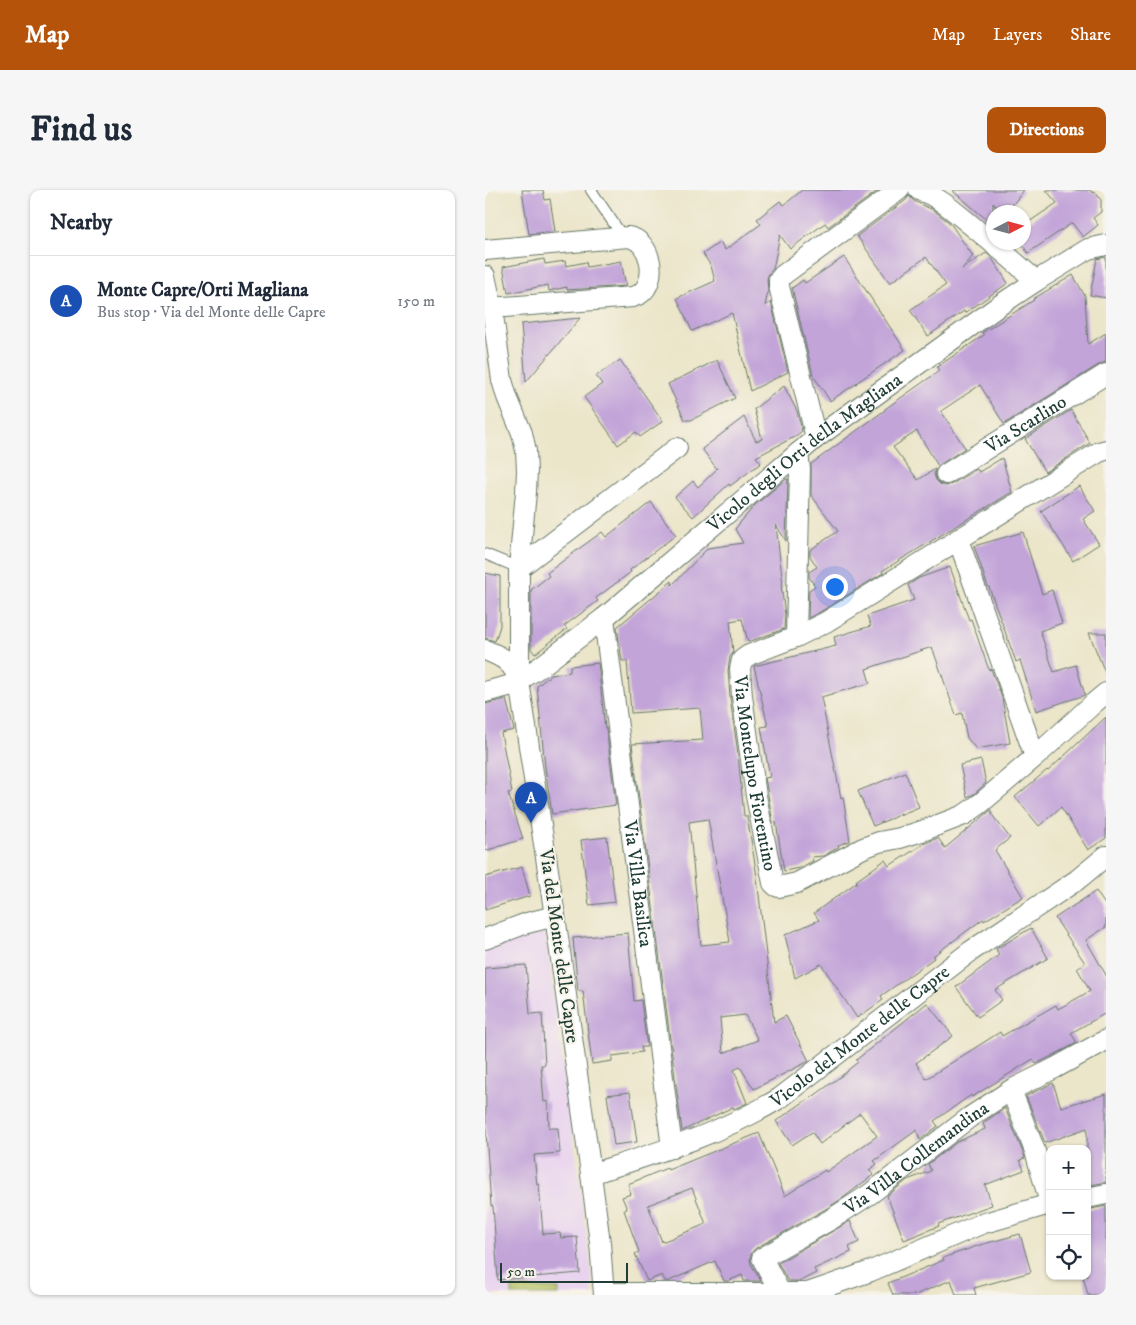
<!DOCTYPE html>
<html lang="en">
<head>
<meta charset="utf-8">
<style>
	body { margin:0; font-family:"IM FELL DW Pica",serif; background:#f6f6f7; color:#1f2937 }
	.controls { position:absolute; right:15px; bottom:15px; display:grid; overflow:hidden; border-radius:10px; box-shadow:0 1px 4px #0004 }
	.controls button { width:45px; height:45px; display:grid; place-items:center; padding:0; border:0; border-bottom:1px solid #e0e1e3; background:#fff; color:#1f2937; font:25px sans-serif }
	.compass { position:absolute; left:501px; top:15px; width:45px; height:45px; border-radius:50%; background:#fff; box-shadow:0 1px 4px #0004; rotate:84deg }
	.scale { position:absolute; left:15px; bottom:12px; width:128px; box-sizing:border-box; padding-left:5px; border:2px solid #1f3d34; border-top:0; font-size:14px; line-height:18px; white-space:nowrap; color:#1f3d34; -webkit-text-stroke:4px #f7f3e8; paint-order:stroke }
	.you { position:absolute; left:349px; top:396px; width:18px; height:18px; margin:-12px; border:4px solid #fff; border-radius:50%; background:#1a73e8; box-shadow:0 0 0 8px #1a73e833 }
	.badge { display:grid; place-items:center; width:32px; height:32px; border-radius:50%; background:#b45309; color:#fff; font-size:16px; font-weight:700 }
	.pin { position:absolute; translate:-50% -41px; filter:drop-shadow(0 1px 2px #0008) }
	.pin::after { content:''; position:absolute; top:26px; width:18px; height:15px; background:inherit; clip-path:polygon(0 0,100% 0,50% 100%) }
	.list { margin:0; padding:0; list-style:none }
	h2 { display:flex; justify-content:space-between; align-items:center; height:65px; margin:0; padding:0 20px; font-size:21px }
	h2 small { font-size:16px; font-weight:400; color:#747a83 }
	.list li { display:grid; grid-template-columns:32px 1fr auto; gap:15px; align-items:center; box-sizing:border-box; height:90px; padding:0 20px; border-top:1px solid #e0e1e3 }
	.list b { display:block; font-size:19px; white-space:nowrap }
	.list p { margin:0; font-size:16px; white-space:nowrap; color:#747a83 }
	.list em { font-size:16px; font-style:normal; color:#747a83 }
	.icon { flex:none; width:28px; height:28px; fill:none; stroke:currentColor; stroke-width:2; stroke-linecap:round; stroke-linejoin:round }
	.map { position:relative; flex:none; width:621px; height:1105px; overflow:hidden; border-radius:10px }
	header { display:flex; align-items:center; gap:30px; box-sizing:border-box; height:70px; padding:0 25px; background:#b45309; color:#fff }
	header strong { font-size:24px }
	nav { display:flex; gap:28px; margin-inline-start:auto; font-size:18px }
	.intro { display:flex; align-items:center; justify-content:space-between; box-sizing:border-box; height:120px; padding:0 30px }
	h1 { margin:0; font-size:35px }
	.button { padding:12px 22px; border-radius:10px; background:#b45309; color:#fff; font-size:18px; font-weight:700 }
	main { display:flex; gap:30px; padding:0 30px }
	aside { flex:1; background:#fff; border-radius:10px; box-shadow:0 1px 4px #0004 }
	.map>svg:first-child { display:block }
</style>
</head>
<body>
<header>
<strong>Map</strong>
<nav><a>Map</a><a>Layers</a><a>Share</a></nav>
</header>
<div class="intro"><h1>Find us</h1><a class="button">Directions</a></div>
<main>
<aside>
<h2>Nearby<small></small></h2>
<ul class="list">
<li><span class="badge" style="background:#1a4fb4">A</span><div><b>Monte Capre/Orti Magliana</b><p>Bus stop · Via del Monte delle Capre</p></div><em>150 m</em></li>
</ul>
</aside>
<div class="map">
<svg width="621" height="1105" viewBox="0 0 621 1105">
	<rect width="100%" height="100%" fill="#f7f3e8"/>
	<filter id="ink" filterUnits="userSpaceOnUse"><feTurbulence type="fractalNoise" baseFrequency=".02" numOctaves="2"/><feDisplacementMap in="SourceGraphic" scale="10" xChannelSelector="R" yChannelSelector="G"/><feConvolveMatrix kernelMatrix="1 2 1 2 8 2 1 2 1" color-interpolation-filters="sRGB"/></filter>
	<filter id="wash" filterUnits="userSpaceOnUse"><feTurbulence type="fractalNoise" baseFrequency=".0096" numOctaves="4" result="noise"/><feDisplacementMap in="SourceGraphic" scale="20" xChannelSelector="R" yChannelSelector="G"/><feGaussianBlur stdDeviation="1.12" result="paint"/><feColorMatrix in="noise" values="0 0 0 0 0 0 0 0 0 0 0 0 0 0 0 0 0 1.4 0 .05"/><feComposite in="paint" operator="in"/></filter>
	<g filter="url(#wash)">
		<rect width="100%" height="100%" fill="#ebe5c9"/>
		<polygon fill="#e8d2ef" points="60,742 107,1085 107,1105 0,1105 0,759"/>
		<polygon fill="#b5c263" stroke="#6a804c" points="27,1097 74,1099 74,1105 27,1105"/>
		<g id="blocks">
			<g fill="#c2a4d9" fill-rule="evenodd">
				<polygon points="37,0 58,0 60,10 65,9 70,41 44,44"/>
				<polygon points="317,0 394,0 343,37 340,33 305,59 295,45 288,79 284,83 282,89 283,101 280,116 286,112 303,182 265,201 247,123 207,141 192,108 230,91 226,76 218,64 235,52 240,60 276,34 272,29 295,11 299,15"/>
				<polygon points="467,0 539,0 522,22 515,22 508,12 508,35"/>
				<polygon points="561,0 605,0 607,2 611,3 616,10 616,22 608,28 613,35 598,47 587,33 543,63 538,56 538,36 572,13"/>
				<polygon points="424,6 429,11 448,20 465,33 488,66 477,79 501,63 506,67 523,93 480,123 479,121 443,146 425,120 461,95 441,67 405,93 372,46 421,10"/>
				<polygon points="359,67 420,160 371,193 372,193 345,211 328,185 307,98 318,90 320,93"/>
				<polygon points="621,67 621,108 605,105 612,69"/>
				<polygon points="59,69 60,74 80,71 81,76 101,72 102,77 136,71 141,96 82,100 82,97 64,101 63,95 23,103 18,77"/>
				<polygon points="588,85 600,106 603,154 621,143 621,172 615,174 519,234 495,195 456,221 480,258 453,276 432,241 408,257 433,290 450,279 449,284 451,290 455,294 461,296 467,294 492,279 494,282 517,268 527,302 397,381 398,383 335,422 323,428 324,400 330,396 324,387 324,382 332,377 325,366 325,360 353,341 326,305 326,274 400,220 400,219 454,181 452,177 499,145 497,143 549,110 548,109"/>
				<polygon points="95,128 41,192 36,134"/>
				<polygon points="135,170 178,231 155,247 151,242 133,255 99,207 117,194 111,186"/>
				<polygon points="232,170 250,208 206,230 200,230 183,194"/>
				<polygon points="299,196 312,221 317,241 311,246 271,267 276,273 245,296 244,294 208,327 190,307 208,291 213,297 232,279 217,259 259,227 271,251 277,249 269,219"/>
				<polygon points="586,220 605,253 560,282 540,249"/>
				<path d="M 301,289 L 303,289 L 301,351 L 291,335 L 298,396 L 296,394 L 300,425 L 299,439 L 263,452 L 257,429 L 245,431 L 248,463 L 245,467 L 243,480 L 245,508 L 253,564 L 259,626 L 262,626 L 271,680 L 289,832 L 301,826 L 324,871 L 269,899 L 255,877 L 249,880 L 262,913 L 249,919 L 248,917 L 197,941 L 147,554 L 218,550 L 215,518 L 146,523 L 142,471 L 137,471 L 132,437 L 187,391 L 187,395 L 223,358 L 258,353 L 250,339 L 269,316 ZM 223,629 L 245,752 L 216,755 L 204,632 ZM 260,825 L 273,850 L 238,863 L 235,828 Z"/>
				<polygon points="594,296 610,321 598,329 614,354 588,371 556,321"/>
				<polygon points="166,312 191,345 145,380 146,382 111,408 113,411 79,436 82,439 50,464 46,459 46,400 64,386 62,383 99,355 117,342 121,347"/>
				<polygon points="538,342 557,404 567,400 577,433 555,441 569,482 591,475 600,505 551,521 535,470 531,472 504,397 503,397 489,356"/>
				<polygon points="465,377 484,430 486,429 504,480 506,479 517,508 525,553 491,559 482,548 477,523 471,525 447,457 381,479 385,493 336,507 356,608 358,607 365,651 353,655 354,657 338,666 327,667 328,671 314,678 299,681 291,632 288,633 280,588 285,587 276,537 283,536 269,476 351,456 349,447 386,436 382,426 429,410 423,395 434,388"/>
				<polygon points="0,383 15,386 15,436 10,451 0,448"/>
				<polygon points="604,443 621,443 621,485"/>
				<polygon points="113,473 120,538 121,538 131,615 67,624 60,577 52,496 66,485 85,482 85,476"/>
				<polygon points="21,509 29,540 16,543 27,602 23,603 38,649 0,661 0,514"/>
				<polygon points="621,527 621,648 603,660 576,617 554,636 530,607 562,580 563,581"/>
				<polygon points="496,570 501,593 489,604 482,607 475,575"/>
				<polygon points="420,582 434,617 388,636 373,601"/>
				<polygon points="506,620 508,626 525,648 510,660 538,707 499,731 498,729 448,766 449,768 396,806 398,810 372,828 336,774 310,788 300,745 334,730 329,723 372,692 371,691 400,670 404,676 440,653 453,648 460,658"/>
				<polygon points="122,647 130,712 104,715 96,650"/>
				<polygon points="37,677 45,706 0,720 0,687"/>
				<path d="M 611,701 L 621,716 L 621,737 L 601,750 L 621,785 L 621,823 L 586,843 L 592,853 L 551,874 L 548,869 L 487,907 L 486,905 L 449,931 L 453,936 L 435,950 L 432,940 L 389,971 L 392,974 L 384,980 L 388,985 L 358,1008 L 339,1020 L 271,1058 L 267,1062 L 265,1068 L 266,1074 L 276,1091 L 259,1091 L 257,1085 L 243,1091 L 239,1091 L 230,1071 L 184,1091 L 180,1091 L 177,1085 L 162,1091 L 150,1064 L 154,1062 L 139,1020 L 142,1019 L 137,1007 L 146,1004 L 143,994 L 182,978 L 183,980 L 274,943 L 300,1006 L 340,980 L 341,982 L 392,946 L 375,923 L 335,954 L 327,942 L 307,955 L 291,931 L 326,907 L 326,908 L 363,881 L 363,880 L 373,872 L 371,870 L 442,813 L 468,846 L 431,873 L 441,889 L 515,842 L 517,846 L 571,815 L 573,819 L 605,801 L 592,778 L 600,773 L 570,728 ZM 207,998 L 221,1034 L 177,1052 L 163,1015 Z"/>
				<polygon points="546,738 563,768 510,800 517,810 493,827 471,797 514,765 511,759"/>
				<polygon points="143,743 149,811 156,810 162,857 156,857 157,862 127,866 127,871 107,874 98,801 93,801 88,748"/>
				<polygon points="41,775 45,824 57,823 60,875 56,875 59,912 63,911 64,938 73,938 75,963 49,965 52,995 54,994 58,1044 75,1043 76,1048 92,1047 95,1083 13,1090 8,1016 6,1016 1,943 0,778"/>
				<polygon points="568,893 576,917 621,904 621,992 602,996 602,938 560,953 541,906"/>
				<polygon points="145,902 152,952 129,955 122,905"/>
				<polygon points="520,918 539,965 540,968 535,970 539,980 500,995 507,1015 453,1034 454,1036 419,1050 402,1006 422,990 446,981 443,974 472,952 500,939 498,933"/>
				<polygon points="621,1016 621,1105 603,1105 598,1086 602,1086 602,1020"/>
				<polygon points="365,1031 374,1052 364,1057 366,1062 329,1079 331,1083 315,1091 303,1091 293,1073"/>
				<polygon points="535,1044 546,1082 489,1098 491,1105 471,1105 466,1090 430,1105 408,1105 403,1093 459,1070 458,1068 495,1055"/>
			</g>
		</g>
	</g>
	<g filter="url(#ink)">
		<use href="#blocks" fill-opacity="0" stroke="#667868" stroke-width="1"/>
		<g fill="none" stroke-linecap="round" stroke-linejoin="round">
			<g stroke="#667868" stroke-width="12">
				<g id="lane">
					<polyline points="106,0 138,47"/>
					<polyline points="0,364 34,378"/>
				</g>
			</g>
			<g stroke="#667868" stroke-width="22">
				<g id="street">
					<path d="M 434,0 C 453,6 470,22 486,35 C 508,53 530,72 551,91"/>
					<path d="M 0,60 L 143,47 C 166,50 174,90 155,104 C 154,105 149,106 148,107 L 7,118"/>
					<polyline points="0,86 7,118 17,190 22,207 37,243 41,261 42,281 41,302 34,378"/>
					<polyline points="331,248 294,96 294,90 298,85 414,0"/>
					<path id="s1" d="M 621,260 L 614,262 L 341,432 L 311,447 L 264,465 L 257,470 L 255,479 L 257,506 L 271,606 L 288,693 L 291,696 L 294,697 L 312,693 L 378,658 L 394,652 L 415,648 L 440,640 L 479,625 L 496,613 L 550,567 L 609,513 L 621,503"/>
					<path id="s2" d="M 461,284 L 621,184"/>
					<polyline points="473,349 550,567"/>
					<path id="s3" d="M 119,428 L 187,958"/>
					<polyline points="311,447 315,279 313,263"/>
					<path d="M 0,460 C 18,467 28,472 34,491"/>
					<path id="s4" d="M 0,502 L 27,495 L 55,477 L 119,428 L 331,248 L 515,115 L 551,91 L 603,59 L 621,55"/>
					<polyline points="0,749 42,733 70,726"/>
					<polyline points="526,900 550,961 565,1013"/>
					<path id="s5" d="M 106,984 C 171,963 236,944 295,908 L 486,761 L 592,690 L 621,666"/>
					<polyline points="602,1008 621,1004"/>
					<polyline points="119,1103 323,1103 386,1081 496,1034 565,1014"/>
					<path id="s6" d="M 296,1104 L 277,1068 L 345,1030 L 385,1004 L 485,927 L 526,900 L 570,878 L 621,850"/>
					<polyline points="119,1105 115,1053 106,984 70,726 34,491 34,378 192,258"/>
				</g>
			</g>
			<use href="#lane" stroke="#fff" stroke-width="10"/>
			<use href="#street" stroke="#fff" stroke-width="20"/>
		</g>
	</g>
	<g text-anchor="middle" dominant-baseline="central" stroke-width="4" stroke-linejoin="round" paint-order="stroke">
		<g font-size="19" fill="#1f3d34" stroke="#f7f3e8">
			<text stroke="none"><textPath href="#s2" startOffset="94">Via Scarlino</textPath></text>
			<text stroke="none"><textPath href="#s4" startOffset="402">Vicolo degli Orti della Magliana</textPath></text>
			<text stroke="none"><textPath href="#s1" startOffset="536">Via Montelupo Fiorentino</textPath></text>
			<text stroke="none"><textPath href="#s3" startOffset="268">Via Villa Basilica</textPath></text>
			<text transform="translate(74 756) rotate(82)">Via del Monte delle Capre</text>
			<text stroke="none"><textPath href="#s5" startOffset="305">Vicolo del Monte delle Capre</textPath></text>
			<text stroke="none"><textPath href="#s6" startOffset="225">Via Villa Collemandina</textPath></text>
		</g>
	</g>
</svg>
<div class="controls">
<button>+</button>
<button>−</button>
<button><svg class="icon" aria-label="locate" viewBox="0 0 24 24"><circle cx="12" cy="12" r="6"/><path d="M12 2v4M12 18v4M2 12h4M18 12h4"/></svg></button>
</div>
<svg class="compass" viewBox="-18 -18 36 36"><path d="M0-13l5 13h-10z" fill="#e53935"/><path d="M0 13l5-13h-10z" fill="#747a83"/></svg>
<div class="scale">50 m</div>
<div class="you"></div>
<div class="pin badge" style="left:46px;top:633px;background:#1a4fb4">A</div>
</div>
</main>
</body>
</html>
